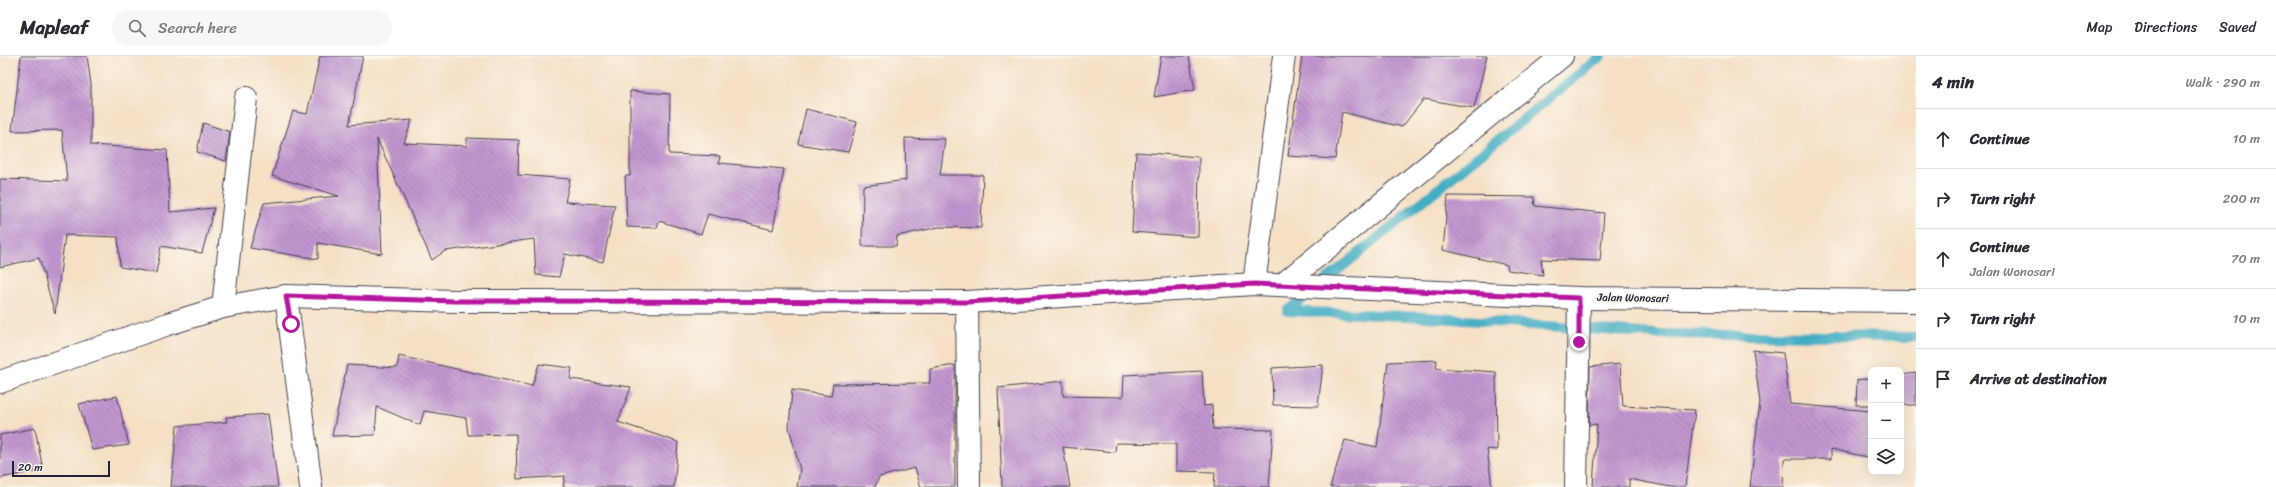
<!DOCTYPE html>
<html lang="en">
<head>
<meta charset="utf-8">
<style>
	body { margin:0; font-family:Sriracha,sans-serif; background:#f7f7f7; color:#2b2b33 }
	.controls { position:absolute; right:12px; bottom:12px; display:grid; overflow:hidden; border-radius:8px; box-shadow:0 4px 16px #0002 }
	.controls button { width:36px; height:36px; display:grid; place-items:center; padding:0; border:0; border-bottom:1px solid #e1e1e2; background:#fff; color:#2b2b33; font:20px sans-serif }
	.scale { position:absolute; left:12px; bottom:10px; width:98px; box-sizing:border-box; padding-left:4px; border:2px solid #22223b; border-top:0; font-size:11px; line-height:14px; white-space:nowrap; color:#22223b; -webkit-text-stroke:3px #fbf7ec; paint-order:stroke }
	.stop { position:absolute; width:12px; height:12px; margin:-9px; border:3px solid #b5179e; border-radius:50%; background:#fff }
	.stop.end { background:#b5179e; border-color:#fff; box-shadow:0 1px 4px #0008 }
	.list { margin:0; padding:0; list-style:none }
	h2 { display:flex; justify-content:space-between; align-items:center; height:52px; margin:0; padding:0 16px; font-size:17px }
	h2 small { font-size:13px; font-weight:400; color:#7c7c81 }
	.list li { display:grid; grid-template-columns:26px 1fr auto; gap:12px; align-items:center; box-sizing:border-box; height:60px; padding:0 16px; border-top:1px solid #e1e1e2 }
	.list b { display:block; font-size:15px; white-space:nowrap }
	.list p { margin:0; font-size:13px; white-space:nowrap; color:#7c7c81 }
	.list em { font-size:13px; font-style:normal; color:#7c7c81 }
	.icon { flex:none; width:22px; height:22px; fill:none; stroke:currentColor; stroke-width:2; stroke-linecap:round; stroke-linejoin:round }
	.map { position:relative; flex:none; width:1916px; height:431px; overflow:hidden }
	header { display:flex; align-items:center; gap:24px; box-sizing:border-box; height:56px; padding:0 20px; background:#fff; border-bottom:1px solid #e1e1e2 }
	header strong { font-size:19px }
	nav { display:flex; gap:22px; margin-inline-start:auto; font-size:14px }
	.search { width:280px; height:36px; background:#f7f7f7; display:flex; align-items:center; gap:10px; box-sizing:border-box; padding:0 14px; border-radius:22px; color:#7c7c81; font-size:15px }
	main { display:flex }
	aside { flex:1; background:#fff }
	.map>svg:first-child { display:block }
</style>
</head>
<body>
<header>
<strong>Mapleaf</strong>
<div class="search"><svg class="icon" aria-label="search" viewBox="0 0 24 24"><circle cx="10" cy="10" r="6"/><path d="M15 15l6 6"/></svg>Search here</div>
<nav><a>Map</a><a>Directions</a><a>Saved</a></nav>
</header>
<main>
<div class="map">
<svg width="1916" height="431" viewBox="0 0 1916 431">
	<defs>
		<pattern id="building-back-hatch" width="6" height="6" patternUnits="userSpaceOnUse"><rect width="6" height="6" fill="#c196d0"/><path d="M-1 5l2 2M0 0l6 6M5-1l2 2" fill="none" stroke="#9c7aaa"/></pattern>
	</defs>
	<rect width="100%" height="100%" fill="#fbf7ec"/>
	<filter id="ink" filterUnits="userSpaceOnUse"><feTurbulence type="fractalNoise" baseFrequency=".025" numOctaves="2"/><feDisplacementMap in="SourceGraphic" scale="8" xChannelSelector="R" yChannelSelector="G"/><feConvolveMatrix kernelMatrix="1 2 1 2 8 2 1 2 1" color-interpolation-filters="sRGB"/></filter>
	<filter id="wash" filterUnits="userSpaceOnUse"><feTurbulence type="fractalNoise" baseFrequency=".012" numOctaves="4" result="noise"/><feDisplacementMap in="SourceGraphic" scale="16" xChannelSelector="R" yChannelSelector="G"/><feGaussianBlur stdDeviation="0.9" result="paint"/><feColorMatrix in="noise" values="0 0 0 0 0 0 0 0 0 0 0 0 0 0 0 0 0 1.4 0 .05"/><feComposite in="paint" operator="in"/></filter>
	<g filter="url(#wash)">
		<rect width="100%" height="100%" fill="#f5e0c6"/>
		<g fill="none" stroke-linecap="round" stroke-linejoin="round">
			<g stroke="#44adc3" stroke-width="10">
				<polyline points="1288,255 1425,261 1657,278 1916,281"/>
				<polyline points="1288,255 1601,0"/>
			</g>
		</g>
		<g id="blocks">
			<g fill="url(#building-back-hatch)">
				<polygon points="21,0 87,0 91,28 91,89 167,94 170,156 214,152 202,197 161,190 156,217 120,211 118,181 65,179 55,258 39,202 0,211 0,123 67,125 62,74 12,75"/>
				<polygon points="320,0 363,0 349,69 412,64 404,87 467,90 467,82 519,84 518,119 570,123 565,146 615,149 603,206 565,198 559,221 536,219 534,183 445,195 432,204 377,83 382,198 318,187 318,203 250,192 264,147 339,140 272,120 293,55 307,58"/>
				<polygon points="1161,0 1189,0 1195,34 1154,41"/>
				<polygon points="1302,0 1487,0 1474,52 1424,43 1402,71 1342,56 1335,103 1288,100"/>
				<polygon points="630,35 670,38 669,98 720,100 719,107 784,113 773,174 708,158 701,178 659,165 657,172 627,171 625,120 630,120"/>
				<polygon points="806,53 857,66 848,96 798,88"/>
				<polygon points="203,67 230,76 226,105 197,96"/>
				<polygon points="905,82 945,83 940,119 983,119 981,172 939,171 897,180 896,190 862,190 863,130 906,124"/>
				<polygon points="1136,96 1199,101 1198,181 1132,176"/>
				<polygon points="1448,140 1534,141 1535,150 1604,157 1600,205 1541,203 1543,219 1508,214 1507,209 1443,194"/>
				<polygon points="1753,294 1783,297 1790,348 1871,355 1871,402 1831,393 1831,403 1784,403 1783,431 1750,431 1760,346"/>
				<polygon points="399,300 532,330 539,308 572,312 570,323 631,331 618,366 678,386 674,431 563,431 565,420 517,423 516,378 468,379 466,362 424,355 420,369 377,351 375,379 332,380 347,309 397,312"/>
				<polygon points="1437,304 1436,312 1496,316 1497,394 1487,393 1492,431 1330,431 1345,384 1377,391 1388,306"/>
				<polygon points="1620,308 1623,350 1695,354 1685,431 1670,431 1629,423 1629,431 1593,431 1597,368 1589,369 1590,311"/>
				<polygon points="955,309 955,431 921,431 915,412 879,421 875,431 797,431 800,414 789,371 792,334 831,340 833,328 930,327 930,313"/>
				<polygon points="1323,309 1318,350 1273,349 1272,312"/>
				<polygon points="1202,315 1204,350 1212,349 1213,373 1273,374 1269,431 1214,431 1215,416 1176,415 1176,388 1116,387 1115,396 1063,391 1070,431 1002,431 998,332 1063,325 1063,340 1123,341 1124,319"/>
				<polygon points="1916,317 1916,349 1901,349 1901,319"/>
				<polygon points="1871,322 1871,349 1856,349 1857,324"/>
				<polygon points="117,340 129,389 92,394 79,348"/>
				<polygon points="268,358 278,431 171,431 177,370 227,366 226,361"/>
				<polygon points="35,372 43,414 0,422 0,379"/>
			</g>
		</g>
	</g>
	<g filter="url(#ink)">
		<use href="#blocks" fill-opacity="0" stroke="#423e50" stroke-width="1"/>
		<g fill="none" stroke-linecap="round" stroke-linejoin="round">
			<g stroke="#423e50" stroke-width="24">
				<g id="minor">
					<polyline points="1254,228 1284,0"/>
					<polyline points="1282,229 1562,0"/>
					<polyline points="286,240 311,431"/>
					<polyline points="967,246 969,431"/>
					<polyline points="223,251 246,42"/>
					<polyline points="0,326 171,267 223,251 286,240 455,245 967,246 1254,228 1579,242 1916,245"/>
					<polyline points="1576,431 1579,242"/>
				</g>
			</g>
			<use href="#minor" stroke="#fff" stroke-width="22"/>
		</g>
	</g>
	<g fill="none" stroke-linecap="round" stroke-linejoin="round" filter="url(#ink)">
		<polyline stroke="#b5179e" stroke-width="5" points="291,268 286,240 455,245 967,246 1254,228 1579,242 1579,286"/>
	</g>
	<g text-anchor="middle" dominant-baseline="central" stroke-width="3.5" stroke-linejoin="round" paint-order="stroke">
		<g font-size="11" fill="#22223b" stroke="#fbf7ec">
			<text transform="translate(1633 242) rotate(1)">Jalan Wonosari</text>
		</g>
	</g>
</svg>
<div class="controls">
<button>+</button>
<button>−</button>
<button><svg class="icon" aria-label="layers" viewBox="0 0 24 24"><path d="M12 4l9 5-9 5-9-5zM3 14l9 5 9-5"/></svg></button>
</div>
<div class="scale">20 m</div>
<div class="stop" style="left:291px;top:268px"></div>
<div class="stop end" style="left:1579px;top:286px"></div>
</div>
<aside>
<h2>4 min<small>Walk · 290 m</small></h2>
<ul class="list">
<li><svg class="icon" aria-label="ahead" viewBox="0 0 24 24"><path d="M12 20V5M6 11l6-6 6 6"/></svg><div><b>Continue</b></div><em>10 m</em></li>
<li><svg class="icon" aria-label="right" viewBox="0 0 24 24"><path d="M7 20v-9h11M14 6l5 5-5 5"/></svg><div><b>Turn right</b></div><em>200 m</em></li>
<li><svg class="icon" aria-label="ahead" viewBox="0 0 24 24"><path d="M12 20V5M6 11l6-6 6 6"/></svg><div><b>Continue</b><p>Jalan Wonosari</p></div><em>70 m</em></li>
<li><svg class="icon" aria-label="right" viewBox="0 0 24 24"><path d="M7 20v-9h11M14 6l5 5-5 5"/></svg><div><b>Turn right</b></div><em>10 m</em></li>
<li><svg class="icon" aria-label="arrive" viewBox="0 0 24 24"><path d="M6 21V4h12l-3 4 3 4H6"/></svg><div><b>Arrive at destination</b></div></li>
</ul>
</aside>
</main>
</body>
</html>
